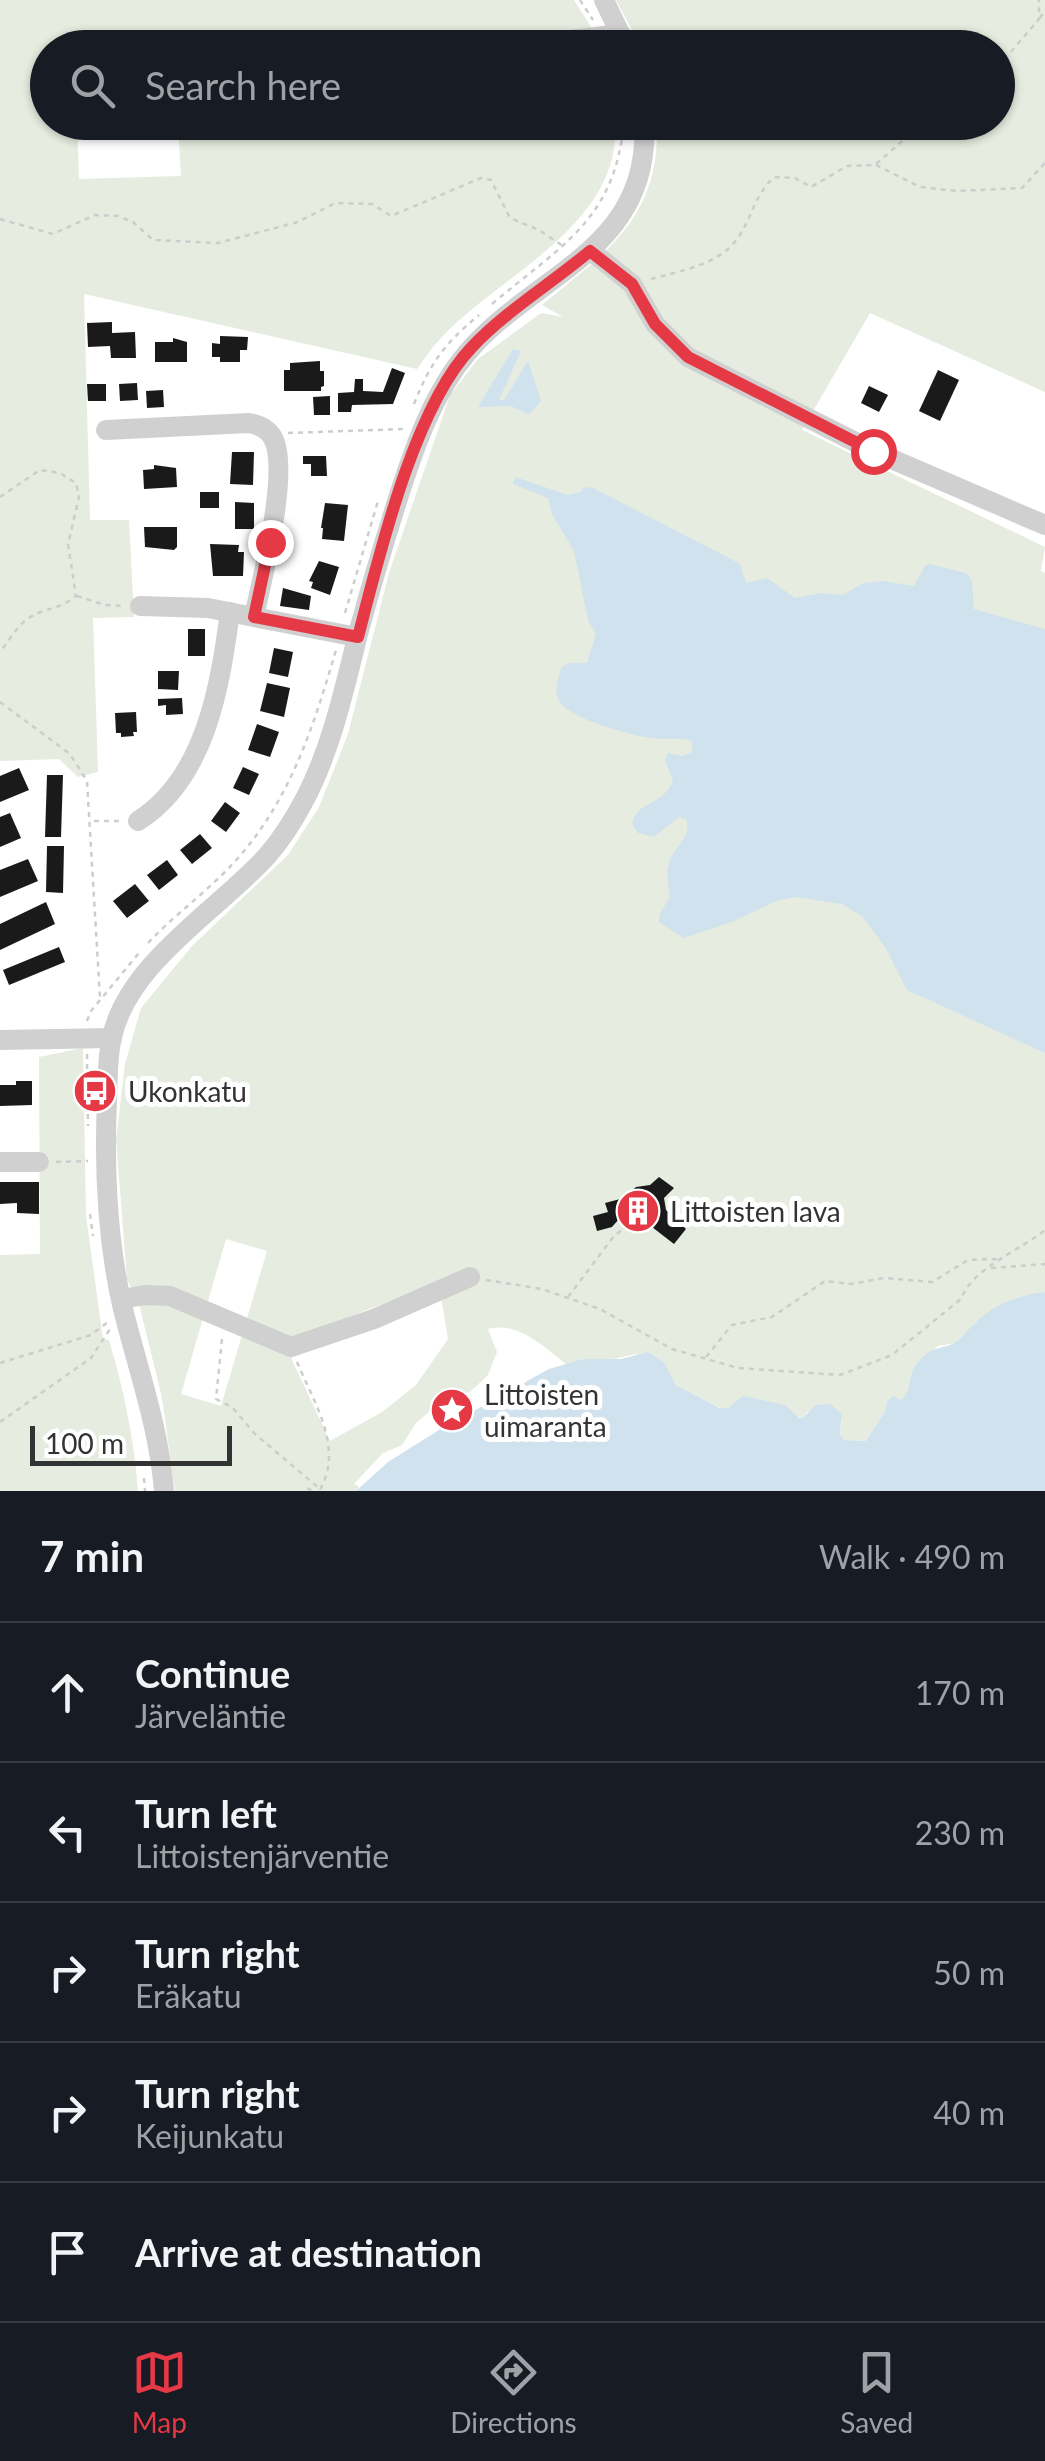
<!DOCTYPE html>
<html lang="en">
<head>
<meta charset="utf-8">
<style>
	body { margin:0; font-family:Lato,sans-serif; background:#242831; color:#f1f3f6 }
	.scale { position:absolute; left:30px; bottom:25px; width:202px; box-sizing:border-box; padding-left:10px; border:5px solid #333; border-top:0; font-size:28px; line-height:35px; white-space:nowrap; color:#333; -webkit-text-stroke:8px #fff; paint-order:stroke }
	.stop { position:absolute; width:30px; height:30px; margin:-22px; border:8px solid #e63946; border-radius:50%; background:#fff }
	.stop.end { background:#e63946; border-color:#fff; box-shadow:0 2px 10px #0008 }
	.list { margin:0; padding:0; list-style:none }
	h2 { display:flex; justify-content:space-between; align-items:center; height:130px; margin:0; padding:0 40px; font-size:42px }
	h2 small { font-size:32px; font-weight:400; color:#9ea1a6 }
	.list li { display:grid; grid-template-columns:65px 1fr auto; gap:30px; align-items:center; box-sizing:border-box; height:140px; padding:0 40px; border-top:2px solid #363941 }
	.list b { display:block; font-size:38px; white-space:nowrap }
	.list p { margin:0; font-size:32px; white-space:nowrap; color:#9ea1a6 }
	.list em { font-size:32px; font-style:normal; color:#9ea1a6 }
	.icon { flex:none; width:55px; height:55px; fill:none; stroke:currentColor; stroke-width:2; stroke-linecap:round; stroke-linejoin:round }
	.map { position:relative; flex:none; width:1045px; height:1491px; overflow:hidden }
	.search { position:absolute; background:#171b24; box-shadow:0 2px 8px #0004; left:30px; right:30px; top:30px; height:110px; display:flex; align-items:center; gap:25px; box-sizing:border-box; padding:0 35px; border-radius:55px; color:#9ea1a6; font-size:38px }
	.sheet { height:830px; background:#171b24 }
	nav { display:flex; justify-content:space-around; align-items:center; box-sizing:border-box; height:140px; border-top:2px solid #363941; background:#171b24; font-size:28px; color:#9ea1a6 }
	nav a { display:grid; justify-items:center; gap:5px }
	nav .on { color:#e63946 }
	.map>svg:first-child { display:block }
</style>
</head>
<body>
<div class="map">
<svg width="1045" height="1491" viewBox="0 0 1045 1491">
	<rect width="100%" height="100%" fill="#fff"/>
	<g fill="#e6ecdf" fill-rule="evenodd">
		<path d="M 0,0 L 574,0 L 593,30 L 599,47 L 48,48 L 48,122 L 77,123 L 79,179 L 181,176 L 178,123 L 615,123 C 622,225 499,275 441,338 C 432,347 425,358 417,369 L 84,294 L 90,520 L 129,520 L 134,617 L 93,618 L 98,772 L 78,777 L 59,759 L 0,761 Z"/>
		<path d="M 616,0 L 1045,0 L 1045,392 L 870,313 L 802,430 L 1045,547 L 1041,571 L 1045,573 L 1045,1292 L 1018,1297 L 976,1322 L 956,1343 L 938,1346 L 915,1367 L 909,1393 L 900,1400 L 887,1401 L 885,1411 L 866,1441 L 844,1440 L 840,1434 L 842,1422 L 808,1411 L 804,1417 L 795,1417 L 790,1412 L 721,1408 L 676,1385 L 664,1362 L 636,1354 L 604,1361 L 583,1359 L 567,1365 C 544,1347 518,1321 488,1329 L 497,1352 L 488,1375 L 470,1392 L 446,1397 L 416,1423 L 402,1445 L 383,1453 L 354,1484 L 359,1487 L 356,1491 L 175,1491 L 162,1398 L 140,1308 L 127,1279 L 116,1140 L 125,1064 L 141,1008 L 192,946 L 288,855 L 319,807 L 348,734 L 389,573 L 450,395 L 478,359 L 541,313 L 563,317 L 542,305 C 608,250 660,218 657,123 L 998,122 L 998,48 L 641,47 ZM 226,1239 L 267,1251 L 221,1406 L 181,1394 ZM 428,1286 L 440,1291 L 448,1339 L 416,1385 L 382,1412 L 330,1441 L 292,1360 L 293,1339 Z"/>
		<path d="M 83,1048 L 86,1216 L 103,1339 L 109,1340 C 124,1391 134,1438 138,1491 L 0,1491 L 0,1255 L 40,1254 L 39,1057 Z"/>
	</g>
	<g fill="#cfe2ee">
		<polygon points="513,349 521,351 499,400 504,400 528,361 541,401 529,415 511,406 478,407"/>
		<path d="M 515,477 L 568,495 L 581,492 L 583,487 L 593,488 L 733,560 L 740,564 L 746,583 L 767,578 L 795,598 L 822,593 L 842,595 L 864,583 L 882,581 L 914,586 L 925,566 L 929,564 L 966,573 L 972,580 L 974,609 L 1045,629 L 1045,1053 L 907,990 L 885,947 L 863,917 L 842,904 L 795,897 L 776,901 L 734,921 L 684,938 L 659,922 L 659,915 L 670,897 C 669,886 665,875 669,864 C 673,846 693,838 686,819 L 679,817 L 654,837 L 638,833 L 632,824 C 636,801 663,806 673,781 L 665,760 L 668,753 L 683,756 L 692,752 L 692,741 C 679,737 666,740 652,738 C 633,736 565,718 558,699 C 554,689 559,678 561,668 L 568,663 L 587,663 L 596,634 L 588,620 L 574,551 L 552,514 L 548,498 L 513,484 Z"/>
		<path d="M 1045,1292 L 1045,1491 L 356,1491 L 388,1462 L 439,1430 L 549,1369 L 583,1359 L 621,1359 L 648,1352 L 664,1362 L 676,1385 L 720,1408 L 728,1408 L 743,1396 L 785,1405 L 799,1418 L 804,1417 L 815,1405 L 830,1404 L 842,1414 L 840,1434 L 844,1440 L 866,1441 L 885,1411 L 887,1401 L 894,1396 L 900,1400 C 913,1392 907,1377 916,1365 C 932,1344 940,1351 956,1342 C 962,1338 968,1329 973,1325 C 993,1305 1017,1295 1045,1292 Z"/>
	</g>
	<g fill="#1a1a1a">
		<polygon points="141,122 166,122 165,132 156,131 156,137 141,137"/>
		<polygon points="112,322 112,333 135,332 136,358 111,358 110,346 88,347 87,323"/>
		<polygon points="220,336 248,337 247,350 240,350 240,362 220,362 220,357 212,357 212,343 220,344"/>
		<polygon points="173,338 187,342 187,362 155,362 155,342 173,342"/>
		<polygon points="320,361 320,371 324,371 324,386 321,387 321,391 284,391 284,370 290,370 290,363"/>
		<polygon points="392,368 405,373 393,404 352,405 351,412 338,412 338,393 354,392 355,379 363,379 363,391 383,392"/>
		<polygon points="938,370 959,380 940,421 919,411"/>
		<polygon points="137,383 138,400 120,401 119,384"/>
		<polygon points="87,384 106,384 106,401 88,401"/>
		<polygon points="869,386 888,395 879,412 861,403"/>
		<polygon points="163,390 164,407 147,408 146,391"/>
		<polygon points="330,396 330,415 314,415 313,397"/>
		<polygon points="232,452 254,452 253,485 230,484"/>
		<polygon points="303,456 326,456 327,476 311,476 311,464 303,464"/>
		<polygon points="154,465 176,468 177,487 144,489 143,470 154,469"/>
		<rect x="200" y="492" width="19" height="16"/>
		<polygon points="235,502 254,503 254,529 235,529"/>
		<polygon points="325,503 348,505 344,541 322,539 323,528 321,528"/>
		<polygon points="144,527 177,527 177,547 174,550 145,547"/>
		<polygon points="210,544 239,545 238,552 244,552 243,576 213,576"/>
		<polygon points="319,561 339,567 330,595 311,588 313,582 309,581"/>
		<polygon points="283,588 311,596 309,610 280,606"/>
		<rect x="188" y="629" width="17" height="27"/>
		<polygon points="274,648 293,652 288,677 269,673"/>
		<polygon points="158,671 179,671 178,690 158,689"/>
		<polygon points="267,683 290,688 284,717 260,711"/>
		<polygon points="182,698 183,714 166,715 166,705 158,706 158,699"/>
		<polygon points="136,712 137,732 133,732 134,736 121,737 121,733 116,733 115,713"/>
		<polygon points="257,724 279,732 270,757 248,750"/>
		<polygon points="243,767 259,774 249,795 233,788"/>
		<polygon points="19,768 29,790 0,802 0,776"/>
		<polygon points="47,775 63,775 61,837 45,837"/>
		<polygon points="225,802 240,813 226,832 211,821"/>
		<polygon points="10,813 21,838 0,847 0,817"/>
		<polygon points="200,834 212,848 192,864 180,850"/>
		<polygon points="47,846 64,846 63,893 46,892"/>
		<polygon points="28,859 38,881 0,897 0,870"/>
		<polygon points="167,860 178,875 159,890 147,875"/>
		<polygon points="135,884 149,901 127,918 113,901"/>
		<polygon points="46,902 55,924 0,950 0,924"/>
		<polygon points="59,947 65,962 9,985 3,970"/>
		<polygon points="16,1081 32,1081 32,1105 0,1106 0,1085 16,1085"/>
		<polygon points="659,1177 674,1188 664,1198 666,1210 686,1229 674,1244 652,1227 637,1227 619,1219 612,1227 597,1231 593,1216 608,1212 605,1203 624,1198 636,1187 650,1185"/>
		<polygon points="0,1182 39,1182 39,1214 17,1213 17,1203 0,1204"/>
	</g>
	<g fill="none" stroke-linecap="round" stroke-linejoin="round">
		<g stroke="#cdcdcd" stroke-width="2.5" stroke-dasharray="5 5" stroke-linecap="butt">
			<polyline points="580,0 593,20"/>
			<polyline points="1040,18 1045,10"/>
			<polyline points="998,67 1039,19 1039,0"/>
			<polyline points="876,165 920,187 957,191 1022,188 1045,163"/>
			<polyline points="0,219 53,234 95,215 118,216 133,222 153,240 218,243 298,222 335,203 372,204 391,216 481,178 491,180 510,218 539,230 563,246"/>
			<path d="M 651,279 C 679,271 719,265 737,239 C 753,217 752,199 774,177 L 795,178 L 811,187 L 847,166 L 875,165 L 908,136 L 940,130 L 951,122"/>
			<path d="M 492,304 C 560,246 615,221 624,122"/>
			<path d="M 414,404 C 430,363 445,343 479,315"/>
			<polyline points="288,433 404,429"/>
			<path d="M 0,497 L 40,470 L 60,473 L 76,483 L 79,497 L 68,544 L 76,596 C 58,611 43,607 26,620 C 16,628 8,642 0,652"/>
			<polyline points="77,596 105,605 123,606"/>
			<polyline points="345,613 378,501"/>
			<polyline points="0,702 70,754 87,781 100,998"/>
			<polyline points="94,821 121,821"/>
			<path d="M 148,943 C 176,913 211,889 238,858 C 291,798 314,725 336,650"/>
			<polyline points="87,1021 91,1011 139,953"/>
			<polyline points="87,1054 88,1126"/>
			<polyline points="56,1162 88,1161"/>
			<polyline points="90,1214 93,1236"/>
			<polyline points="991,1268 1045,1264"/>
			<path d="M 486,1280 L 542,1289 L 600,1309 L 672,1349 L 738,1368 L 840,1375 L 892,1355 L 961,1299 C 972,1268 1021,1250 1045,1230"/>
			<polyline points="568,1297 614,1236 630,1224"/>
			<polyline points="222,1339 216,1399 232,1407 255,1434 320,1489"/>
			<polyline points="706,1357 732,1325 772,1317 825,1281 851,1284 884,1278 932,1282 968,1260 998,1259"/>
			<path d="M 297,1362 C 314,1403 345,1449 319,1491"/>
			<polyline points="0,1363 91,1335 108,1322"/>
			<polyline points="0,1422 91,1358 110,1329"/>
			<polyline points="144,1478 145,1491"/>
			<polyline points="307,1488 313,1491"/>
		</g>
		<g stroke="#d0d0d0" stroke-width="20">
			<polyline points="604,0 627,48"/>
			<polyline points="502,48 621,34"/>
			<polyline points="591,251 632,284 655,324 688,357 873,451 1045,525"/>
			<path d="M 106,430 L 249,423 C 260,425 269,429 274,440 C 289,474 262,579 254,617"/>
			<polyline points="140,606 208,608 357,637"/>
			<path d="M 138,821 C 206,778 220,686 230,612"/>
			<polyline points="0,1040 112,1038"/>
			<polyline points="0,1162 39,1162"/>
			<polyline points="121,1299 145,1295 170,1296 291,1347 374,1319 470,1277"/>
			<path d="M 164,1491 C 159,1427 138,1370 123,1309 C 107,1241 104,1169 107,1100 C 108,1080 107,1057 112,1037 C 128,963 219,909 267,856 C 283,838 295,818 306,797 C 332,746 344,690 358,634 C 371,586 385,539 400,492 C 416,443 434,392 467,353 C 533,274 652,250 644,122"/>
		</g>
	</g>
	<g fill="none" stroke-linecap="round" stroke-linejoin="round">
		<path stroke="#e63946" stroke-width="12" d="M 270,542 L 254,617 L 358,637 C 379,556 414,407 472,347 C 506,311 552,283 590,251 L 632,284 L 655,324 L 688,357 L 873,451"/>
	</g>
	<defs>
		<g id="bus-disc" transform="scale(2.25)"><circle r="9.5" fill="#e63946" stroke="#fff"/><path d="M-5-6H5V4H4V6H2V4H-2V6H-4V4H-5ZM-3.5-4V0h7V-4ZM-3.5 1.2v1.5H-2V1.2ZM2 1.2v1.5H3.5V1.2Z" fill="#fff"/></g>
		<g id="building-disc" transform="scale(2.25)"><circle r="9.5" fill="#e63946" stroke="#fff"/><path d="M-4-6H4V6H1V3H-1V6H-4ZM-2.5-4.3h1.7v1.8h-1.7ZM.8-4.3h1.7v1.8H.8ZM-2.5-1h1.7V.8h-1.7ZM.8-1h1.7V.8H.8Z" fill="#fff"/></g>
		<g id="sight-disc" transform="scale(2.25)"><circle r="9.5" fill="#e63946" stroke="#fff"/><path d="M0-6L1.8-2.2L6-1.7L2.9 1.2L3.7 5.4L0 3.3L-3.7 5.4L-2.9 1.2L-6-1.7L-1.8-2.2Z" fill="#fff"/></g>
	</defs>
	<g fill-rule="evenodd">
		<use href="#bus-disc" x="95" y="1091"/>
		<use href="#building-disc" x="638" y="1211"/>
		<use href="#sight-disc" x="452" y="1410"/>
	</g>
	<g text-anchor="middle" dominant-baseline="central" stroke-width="10" stroke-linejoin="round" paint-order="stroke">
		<g font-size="28" fill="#333" stroke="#fff" text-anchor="start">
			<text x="128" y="1091">Ukonkatu</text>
			<text x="670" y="1211">Littoisten lava</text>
			<text x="484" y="1394">Littoisten<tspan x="484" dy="32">uimaranta</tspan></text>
		</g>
	</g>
</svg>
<div class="scale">100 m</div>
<div class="stop" style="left:873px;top:451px"></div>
<div class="stop end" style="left:270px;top:542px"></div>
<div class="search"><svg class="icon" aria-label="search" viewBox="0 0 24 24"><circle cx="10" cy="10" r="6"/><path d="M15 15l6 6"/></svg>Search here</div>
</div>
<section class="sheet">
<h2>7 min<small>Walk · 490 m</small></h2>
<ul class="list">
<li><svg class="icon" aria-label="ahead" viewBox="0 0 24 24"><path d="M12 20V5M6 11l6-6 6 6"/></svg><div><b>Continue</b><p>Järveläntie</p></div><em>170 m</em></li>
<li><svg class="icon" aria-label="left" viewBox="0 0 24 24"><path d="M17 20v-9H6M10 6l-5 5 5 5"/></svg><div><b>Turn left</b><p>Littoistenjärventie</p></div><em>230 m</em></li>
<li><svg class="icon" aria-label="right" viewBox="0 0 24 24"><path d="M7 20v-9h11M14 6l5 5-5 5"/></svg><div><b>Turn right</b><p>Eräkatu</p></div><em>50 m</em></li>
<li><svg class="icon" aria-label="right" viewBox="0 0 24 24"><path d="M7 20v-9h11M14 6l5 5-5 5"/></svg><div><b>Turn right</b><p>Keijunkatu</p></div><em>40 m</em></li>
<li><svg class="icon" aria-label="arrive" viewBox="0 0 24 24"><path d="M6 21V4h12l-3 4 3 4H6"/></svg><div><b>Arrive at destination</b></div></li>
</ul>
</section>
<nav>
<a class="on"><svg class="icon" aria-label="map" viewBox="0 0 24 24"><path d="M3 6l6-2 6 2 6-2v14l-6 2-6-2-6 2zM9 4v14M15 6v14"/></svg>Map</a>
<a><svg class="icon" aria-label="directions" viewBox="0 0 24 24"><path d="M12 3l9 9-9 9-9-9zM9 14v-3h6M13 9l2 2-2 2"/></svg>Directions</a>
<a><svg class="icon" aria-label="saved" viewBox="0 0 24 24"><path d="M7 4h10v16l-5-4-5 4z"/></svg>Saved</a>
</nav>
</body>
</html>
